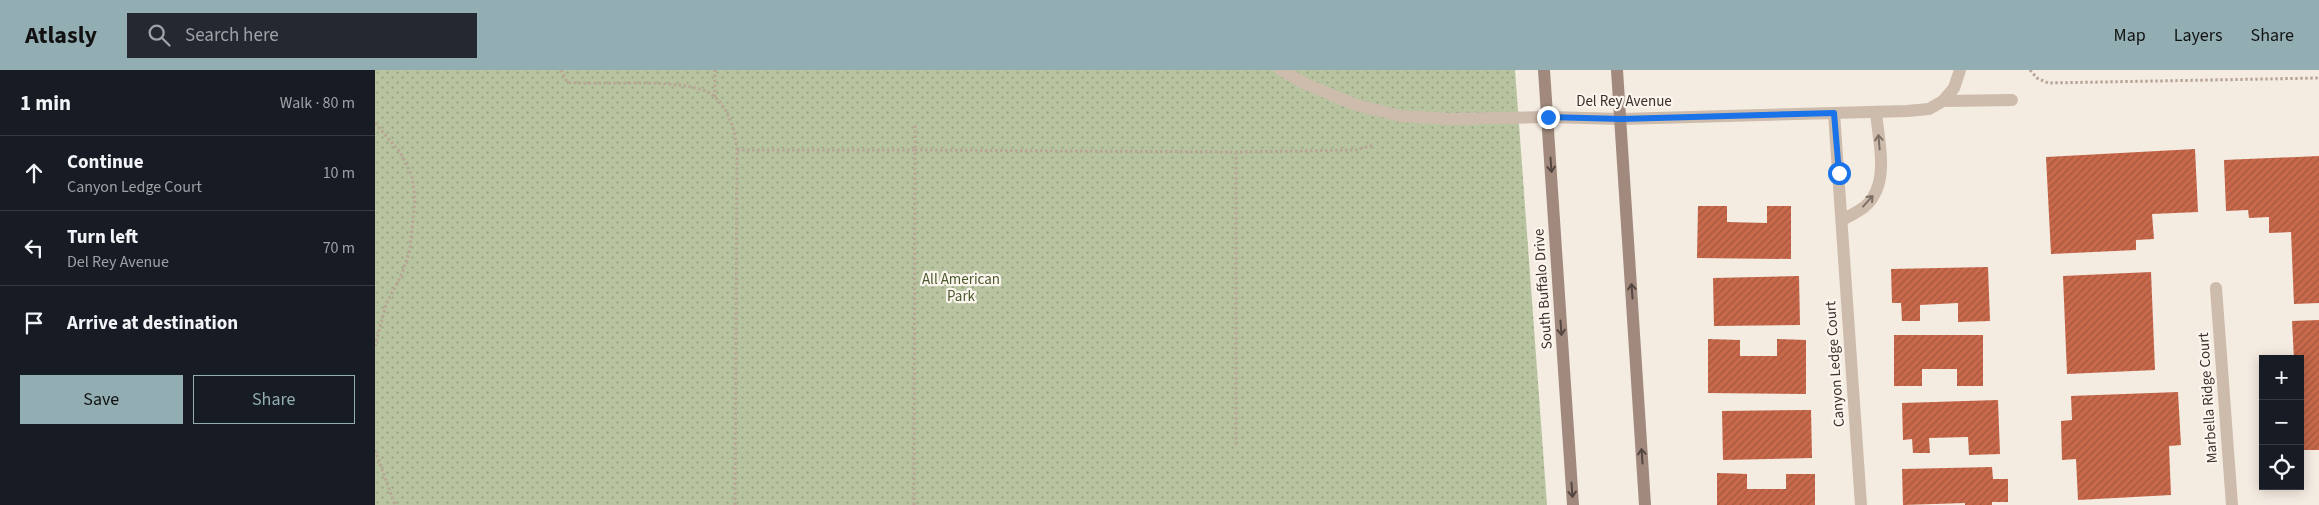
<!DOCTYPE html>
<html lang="en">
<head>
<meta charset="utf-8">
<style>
	body { margin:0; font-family:"Source Sans 3",sans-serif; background:#242831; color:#f1f3f6 }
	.controls { position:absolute; right:15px; bottom:15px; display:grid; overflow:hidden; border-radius:0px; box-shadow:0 2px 12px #0003 }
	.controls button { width:45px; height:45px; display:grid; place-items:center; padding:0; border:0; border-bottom:1px solid #363941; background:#171b24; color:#f1f3f6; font:25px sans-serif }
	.stop { position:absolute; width:15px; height:15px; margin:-11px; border:4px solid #1a73e8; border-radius:50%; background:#fff }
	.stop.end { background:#1a73e8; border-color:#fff; box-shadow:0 1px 5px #0008 }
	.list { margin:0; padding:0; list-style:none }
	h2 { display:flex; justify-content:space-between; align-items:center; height:65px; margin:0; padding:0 20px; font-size:21px }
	h2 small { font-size:16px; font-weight:400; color:#9ea1a6 }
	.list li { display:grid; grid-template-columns:32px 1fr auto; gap:15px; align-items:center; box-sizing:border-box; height:75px; padding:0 20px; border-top:1px solid #363941 }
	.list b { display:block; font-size:19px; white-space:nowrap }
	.list p { margin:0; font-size:16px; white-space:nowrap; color:#9ea1a6 }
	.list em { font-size:16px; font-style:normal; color:#9ea1a6 }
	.actions { display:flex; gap:10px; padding:15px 20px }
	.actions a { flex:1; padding:11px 0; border:1px solid #92aeb2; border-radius:0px; text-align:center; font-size:18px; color:#92aeb2 }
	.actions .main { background:#92aeb2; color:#111 }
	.icon { flex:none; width:28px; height:28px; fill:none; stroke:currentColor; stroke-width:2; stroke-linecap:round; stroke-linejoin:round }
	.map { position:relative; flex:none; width:1944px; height:435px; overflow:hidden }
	header { display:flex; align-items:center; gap:30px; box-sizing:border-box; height:70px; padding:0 25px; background:#92aeb2; color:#111 }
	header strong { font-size:24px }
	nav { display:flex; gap:28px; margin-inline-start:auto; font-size:18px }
	.search { width:350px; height:45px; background:#242831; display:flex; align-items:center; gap:12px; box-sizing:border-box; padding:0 18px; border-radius:0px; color:#9ea1a6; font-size:19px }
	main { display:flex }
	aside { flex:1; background:#171b24 }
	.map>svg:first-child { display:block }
</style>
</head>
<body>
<header>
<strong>Atlasly</strong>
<div class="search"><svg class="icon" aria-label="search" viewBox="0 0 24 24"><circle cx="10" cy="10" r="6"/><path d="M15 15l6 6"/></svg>Search here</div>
<nav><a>Map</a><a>Layers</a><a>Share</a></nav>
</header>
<main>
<aside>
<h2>1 min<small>Walk · 80 m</small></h2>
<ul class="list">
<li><svg class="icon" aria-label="ahead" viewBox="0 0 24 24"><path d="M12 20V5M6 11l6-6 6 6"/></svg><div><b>Continue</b><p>Canyon Ledge Court</p></div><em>10 m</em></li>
<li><svg class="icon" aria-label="left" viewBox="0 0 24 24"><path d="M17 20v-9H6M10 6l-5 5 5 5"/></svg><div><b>Turn left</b><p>Del Rey Avenue</p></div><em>70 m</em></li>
<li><svg class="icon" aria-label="arrive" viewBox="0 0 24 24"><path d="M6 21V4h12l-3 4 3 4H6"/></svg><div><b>Arrive at destination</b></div></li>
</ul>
<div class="actions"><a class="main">Save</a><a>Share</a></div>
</aside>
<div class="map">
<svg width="1944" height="435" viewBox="0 0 1944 435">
	<defs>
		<pattern id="grass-dots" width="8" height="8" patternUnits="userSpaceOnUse" patternTransform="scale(1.25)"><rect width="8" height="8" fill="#b8c4a0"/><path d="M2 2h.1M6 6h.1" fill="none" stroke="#97a083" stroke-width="1.8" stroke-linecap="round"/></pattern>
		<pattern id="building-hatch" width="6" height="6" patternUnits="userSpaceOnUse" patternTransform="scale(1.25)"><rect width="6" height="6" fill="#c8694b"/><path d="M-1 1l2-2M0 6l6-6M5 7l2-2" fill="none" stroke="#a4573f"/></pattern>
	</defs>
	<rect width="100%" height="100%" fill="#f4ebe1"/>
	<polygon fill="url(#grass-dots)" points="0,0 1140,0 1172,435 0,435"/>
	<g fill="url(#building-hatch)">
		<polygon points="1820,79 1823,142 1777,144 1779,169 1761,170 1761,180 1676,184 1671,87"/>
		<polygon points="1944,86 1944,233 1919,234 1916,162 1894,163 1894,147 1874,148 1873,140 1851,141 1849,90"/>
		<polygon points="1323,136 1352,136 1352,152 1392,153 1392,136 1416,136 1416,189 1322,188"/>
		<polygon points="1613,197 1615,251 1583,252 1583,233 1545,235 1545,251 1527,251 1526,233 1517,233 1516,199"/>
		<polygon points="1776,202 1780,300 1692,304 1688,206"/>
		<polygon points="1424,206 1425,255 1339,256 1338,208"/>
		<polygon points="1944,250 1944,380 1925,380 1925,289 1919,289 1917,251"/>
		<polygon points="1519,265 1608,265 1608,316 1582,316 1582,299 1547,299 1547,316 1519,316"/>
		<polygon points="1333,269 1365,270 1365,286 1402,286 1402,269 1431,270 1431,324 1333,323"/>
		<polygon points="1803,322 1806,375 1794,376 1796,425 1703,430 1701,389 1687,390 1686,351 1697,350 1696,326"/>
		<polygon points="1623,330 1625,384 1594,385 1593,367 1554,368 1555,383 1538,383 1537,369 1528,370 1527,333"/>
		<polygon points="1436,340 1437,388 1348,390 1347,341"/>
		<polygon points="1617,397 1618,409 1633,409 1633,432 1617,432 1617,435 1590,435 1590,433 1528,435 1527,399"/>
		<polygon points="1342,403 1372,404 1372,419 1411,419 1411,404 1440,404 1440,435 1342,435"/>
	</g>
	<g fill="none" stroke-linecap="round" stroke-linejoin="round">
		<g stroke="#b9a596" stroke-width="3" stroke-dasharray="2.5 2.5" stroke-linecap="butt">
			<path d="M 186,0 L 192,12 C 228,17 316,5 340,27 C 355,41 360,61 362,80 L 360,435"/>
			<polyline points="1655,0 1662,8 1673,13 1944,8"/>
			<polyline points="340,27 340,0"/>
			<polyline points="0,53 25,82 37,106 40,129 35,180 26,206 11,234 0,276"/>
			<polyline points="362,80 540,80 540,54"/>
			<polyline points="861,82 861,375"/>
			<polyline points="0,380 20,435"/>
			<polyline points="539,435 540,80 861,82 980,80 999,75"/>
		</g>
		<g stroke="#cdbbac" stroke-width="12">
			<polyline points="1568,31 1637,30"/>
			<polyline points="1568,31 1579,18 1585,0"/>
		</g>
		<g stroke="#cdbbac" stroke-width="12">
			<polyline points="906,0 931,14 981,35 1026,46 1076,49 1173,47 1246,49 1532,41 1554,39 1568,31"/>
			<polyline points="1459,43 1486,435"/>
			<path d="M 1467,150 C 1478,144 1492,138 1498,127 C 1513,104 1503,68 1501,42"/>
			<polyline points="1841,218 1857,435"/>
		</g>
		<g stroke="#a18a7d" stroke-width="12">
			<polyline points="1169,0 1198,435"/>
			<polyline points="1242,0 1270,435"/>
		</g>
	</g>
	<defs><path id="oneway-shaft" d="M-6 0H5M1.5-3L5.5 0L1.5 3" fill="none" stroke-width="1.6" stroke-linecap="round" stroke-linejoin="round" transform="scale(1.25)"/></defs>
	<g stroke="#7d6f65">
		<use href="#oneway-shaft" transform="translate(1504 72) rotate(-95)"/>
		<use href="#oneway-shaft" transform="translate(1493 131) rotate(-48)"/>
	</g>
	<g stroke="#544640">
		<use href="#oneway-shaft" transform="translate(1176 95) rotate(86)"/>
		<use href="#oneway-shaft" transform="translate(1257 221) rotate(-94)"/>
		<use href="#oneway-shaft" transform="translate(1186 258) rotate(86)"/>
		<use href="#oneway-shaft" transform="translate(1267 386) rotate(-94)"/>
		<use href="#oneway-shaft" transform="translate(1197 420) rotate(86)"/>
	</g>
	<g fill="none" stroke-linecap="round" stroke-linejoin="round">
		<polyline stroke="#1a73e8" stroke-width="6" points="1173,47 1246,49 1459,43 1464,103"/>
	</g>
	<g text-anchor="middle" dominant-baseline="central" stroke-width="4.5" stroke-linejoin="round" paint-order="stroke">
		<g font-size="15" fill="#3b302b" stroke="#fbf5ee">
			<text x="1249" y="31">Del Rey Avenue</text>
			<text transform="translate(1168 219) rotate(-94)">South Buffalo Drive</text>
			<text transform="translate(1460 294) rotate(-94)">Canyon Ledge Court</text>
			<text transform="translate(1833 328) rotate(-94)">Marbella Ridge Court</text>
		</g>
		<g font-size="15" fill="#4a5a2e" stroke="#fbf5ee">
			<text x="586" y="209">All American<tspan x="586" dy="17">Park</tspan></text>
		</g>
	</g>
</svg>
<div class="controls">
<button>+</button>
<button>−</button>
<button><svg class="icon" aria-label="locate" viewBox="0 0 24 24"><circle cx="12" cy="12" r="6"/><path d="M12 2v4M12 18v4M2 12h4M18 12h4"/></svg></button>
</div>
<div class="stop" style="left:1464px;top:103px"></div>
<div class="stop end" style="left:1173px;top:47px"></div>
</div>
</main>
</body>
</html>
